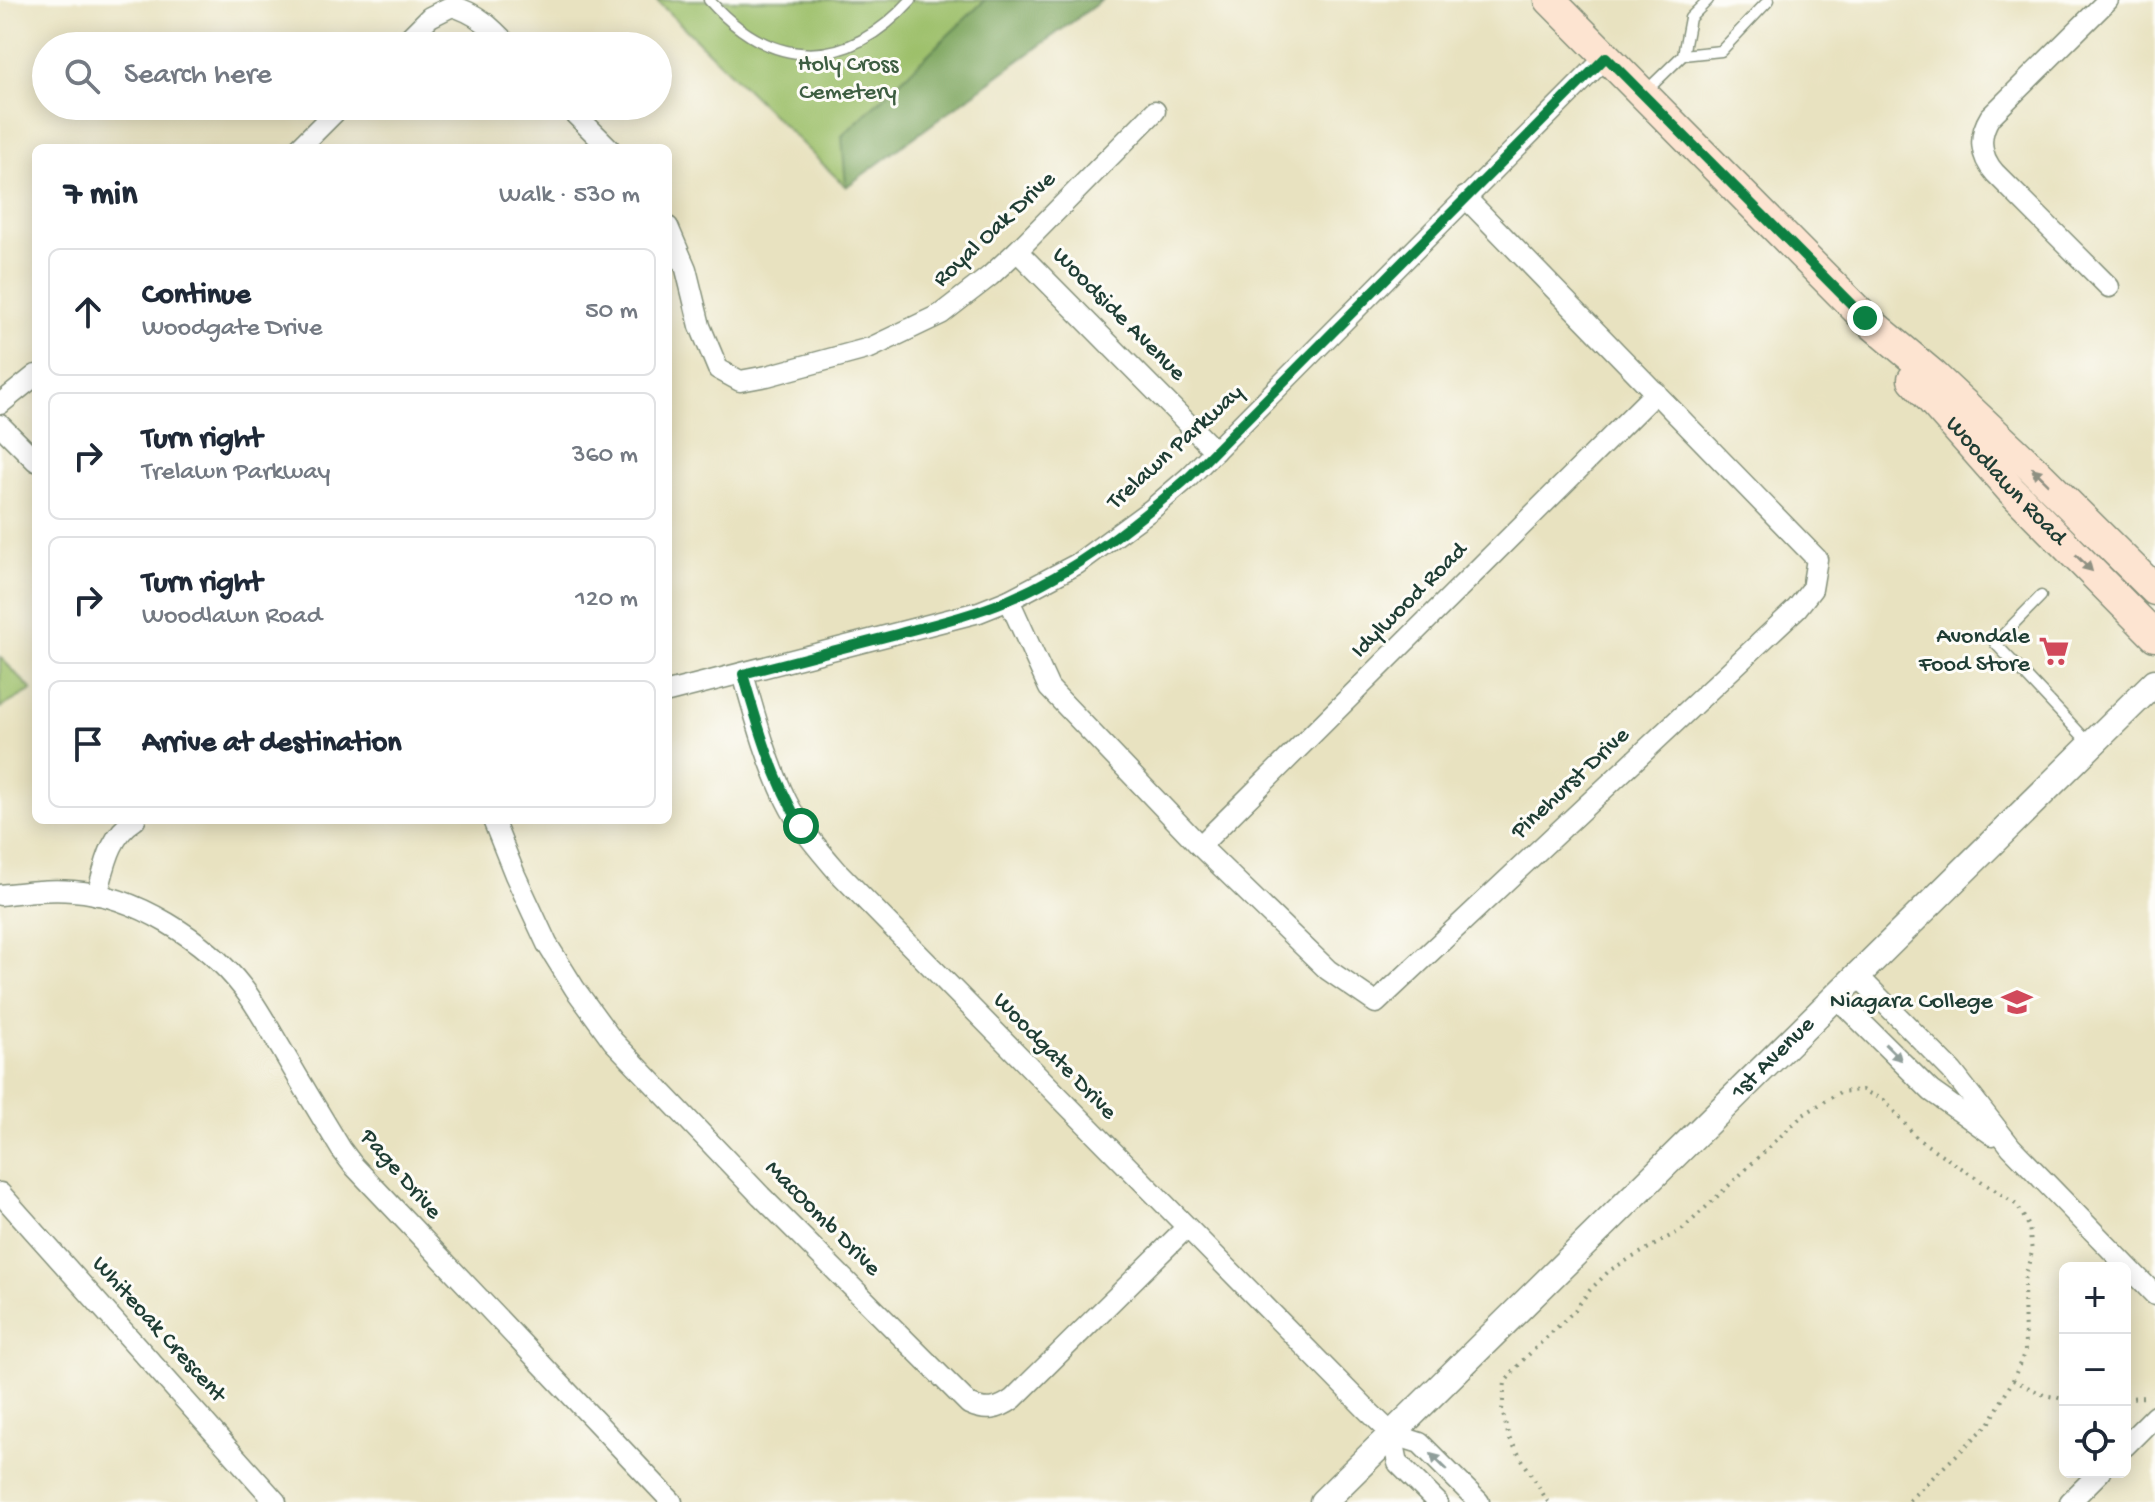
<!DOCTYPE html>
<html lang="en">
<head>
<meta charset="utf-8">
<style>
	body { margin:0; font-family:"Gochi Hand",sans-serif; background:#f2f2f3; color:#1f2937 }
	.controls { position:absolute; right:24px; bottom:24px; display:grid; overflow:hidden; border-radius:12px; box-shadow:0 4px 20px #0003 }
	.controls button { width:72px; height:72px; display:grid; place-items:center; padding:0; border:0; border-bottom:2px solid #e0e1e3; background:#fff; color:#1f2937; font:40px sans-serif }
	.stop { position:absolute; width:24px; height:24px; margin:-18px; border:6px solid #0b8043; border-radius:50%; background:#fff }
	.stop.end { background:#0b8043; border-color:#fff; box-shadow:0 2px 8px #0008 }
	.list { margin:0; padding:0; list-style:none }
	h2 { display:flex; justify-content:space-between; align-items:center; height:104px; margin:0; padding:0 32px; font-size:34px }
	h2 small { font-size:26px; font-weight:400; color:#747a83 }
	.list li { display:grid; grid-template-columns:52px 1fr auto; gap:24px; align-items:center; box-sizing:border-box; height:128px; margin:0 16px 16px; padding:0 16px; border:2px solid #e0e1e3; border-radius:12px }
	.list b { display:block; font-size:30px; white-space:nowrap }
	.list p { margin:0; font-size:26px; white-space:nowrap; color:#747a83 }
	.list em { font-size:26px; font-style:normal; color:#747a83 }
	.icon { flex:none; width:44px; height:44px; fill:none; stroke:currentColor; stroke-width:2; stroke-linecap:round; stroke-linejoin:round }
	.map { position:relative; flex:none; width:2155px; height:1502px; overflow:hidden }
	.search { position:absolute; background:#fff; box-shadow:0 4px 20px #0003; left:32px; top:32px; width:640px; height:88px; display:flex; align-items:center; gap:20px; box-sizing:border-box; padding:0 28px; border-radius:44px; color:#747a83; font-size:30px }
	.panel { position:absolute; background:#fff; box-shadow:0 4px 20px #0003; left:32px; top:144px; width:640px; height:680px; border-radius:12px }
	.map>svg:first-child { display:block }
</style>
</head>
<body>
<div class="map">
<svg width="2155" height="1502" viewBox="0 0 2155 1502">
	<rect width="100%" height="100%" fill="#fdfcf7"/>
	<filter id="ink" filterUnits="userSpaceOnUse"><feTurbulence type="fractalNoise" baseFrequency=".0125" numOctaves="2"/><feDisplacementMap in="SourceGraphic" scale="16" xChannelSelector="R" yChannelSelector="G"/><feConvolveMatrix kernelMatrix="1 2 1 2 8 2 1 2 1" color-interpolation-filters="sRGB"/></filter>
	<filter id="wash" filterUnits="userSpaceOnUse"><feTurbulence type="fractalNoise" baseFrequency=".006" numOctaves="4" result="noise"/><feDisplacementMap in="SourceGraphic" scale="32" xChannelSelector="R" yChannelSelector="G"/><feGaussianBlur stdDeviation="1.8" result="paint"/><feColorMatrix in="noise" values="0 0 0 0 0 0 0 0 0 0 0 0 0 0 0 0 0 1.4 0 .05"/><feComposite in="paint" operator="in"/></filter>
	<g filter="url(#wash)">
		<rect width="100%" height="100%" fill="#e8e2c0"/>
		<g fill="#9dc06a" stroke="#5e7e4f" stroke-width="2">
			<polygon points="656,0 1055,0 846,187"/>
			<polygon points="0,657 32,690 0,708"/>
		</g>
		<polygon fill="#7ea65e" stroke="#4e7249" stroke-width="2" points="985,0 1102,0 846,187 842,136"/>
	</g>
	<g filter="url(#ink)">
		<g fill="none" stroke-linecap="round" stroke-linejoin="round">
			<g stroke="#84907a" stroke-width="13">
				<g id="service">
					<path d="M 709,0 C 773,72 847,71 911,0"/>
					<polyline points="1683,55 1721,51 1769,0"/>
					<polyline points="1646,91 1683,55 1690,18 1708,0"/>
					<polyline points="2041,596 1995,643 2090,744"/>
				</g>
			</g>
			<g stroke="#84907a" stroke-width="23">
				<g id="minor">
					<path d="M 2108,0 L 1990,117 C 1978,136 1980,156 1995,173 L 2109,287"/>
					<path d="M 401,46 L 430,17 L 452,6 C 477,13 491,27 509,46"/>
					<polyline points="567,106 609,148"/>
					<polyline points="299,148 341,106"/>
					<polyline points="668,227 686,269 700,326 718,369 740,381 767,376 870,348 941,314 990,276 1017,251 1155,111"/>
					<polyline points="1017,251 1215,451"/>
					<polyline points="0,404 36,375"/>
					<polyline points="0,425 36,461"/>
					<polyline points="1009,600 1049,688 1200,846 1328,970 1376,1003 1797,608 1812,589 1817,559 1465,197"/>
					<path d="M 743,674 C 755,716 767,761 786,800 C 799,827 819,850 838,872 L 1367,1410 L 1392,1434 L 1420,1443 L 1479,1502"/>
					<polyline points="668,692 979,612 1009,600 1077,564 1152,509 1189,477 1606,57"/>
					<path d="M 493,820 L 515,875 L 547,944 L 575,989 L 613,1041 L 761,1196 L 969,1404 C 986,1412 998,1410 1013,1399 L 1186,1228"/>
					<polyline points="1200,846 1656,392"/>
					<path d="M 0,895 C 24,892 48,889 73,891 C 135,895 206,940 243,988 C 258,1007 269,1029 282,1050 C 301,1083 321,1116 341,1149 L 353,1165 L 672,1502"/>
					<path d="M 97,895 C 105,867 109,836 135,820"/>
					<polyline points="1858,976 1952,1071 2011,1147 2155,1295"/>
					<polyline points="1837,998 1931,1091 1993,1135"/>
					<polyline points="0,1193 276,1502"/>
					<polyline points="1392,1434 1398,1463 1437,1502"/>
					<polyline points="2125,1446 2155,1416"/>
					<polyline points="2070,1502 2100,1472"/>
				</g>
			</g>
			<g stroke="#84907a" stroke-width="29">
				<g id="tertiary">
					<path id="s1" d="M 1323,1502 L 2155,682"/>
				</g>
			</g>
			<g stroke="#84907a" stroke-width="33">
				<g id="secondary">
					<polyline points="1550,0 1865,318 1933,375 2032,468 2155,590"/>
					<path id="s2" d="M 1913,379 L 2011,490 L 2155,636"/>
				</g>
			</g>
			<g stroke="#84907a" stroke-width="4" stroke-dasharray="2 6" stroke-linecap="butt">
				<polyline points="2013,1380 2044,1395 2065,1399"/>
				<polyline points="2125,1398 2149,1397"/>
				<polyline points="1548,1502 1509,1438 1502,1410 1505,1382 1522,1361 1575,1310 1590,1290 1610,1270 1683,1229 1803,1115 1840,1092 1862,1090 1884,1100 1918,1139 2017,1205 2029,1226 2032,1252 2024,1280 2025,1351 2013,1380 1989,1424 1907,1502"/>
			</g>
			<use href="#service" stroke="#fff" stroke-width="10"/>
			<use href="#minor" stroke="#fff" stroke-width="20"/>
			<use href="#tertiary" stroke="#fff" stroke-width="26"/>
			<use href="#secondary" stroke="#fde4d1" stroke-width="30"/>
		</g>
		<defs><path id="oneway-solid" d="M-6-.8H1V-3.2L6.5 0L1 3.2V.8H-6Z" transform="scale(2)"/></defs>
		<g fill="#8e9082">
			<use href="#oneway-solid" transform="translate(2040 476) rotate(-135)"/>
			<use href="#oneway-solid" transform="translate(2084 563) rotate(45)"/>
		</g>
		<g fill="#8f9e9a">
			<use href="#oneway-solid" transform="translate(1893 1052) rotate(45)"/>
			<use href="#oneway-solid" transform="translate(1439 1462) rotate(-135)"/>
		</g>
	</g>
	<g fill="none" stroke-linecap="round" stroke-linejoin="round" filter="url(#ink)">
		<path stroke="#0b8043" stroke-width="10" d="M 801,826 C 773,779 758,726 743,674 C 794,661 846,647 897,634 C 934,624 972,615 1008,600 C 1076,571 1134,525 1189,477 L 1606,57 L 1865,318"/>
	</g>
	<defs>
		<g id="supermarket-bare" transform="scale(2.4)"><path d="M-6-5.5h2.5l.6 2H6L4.5 2H-2.5L-4.4-4H-6ZM-1.5 3.2a1.3 1.3 0 1 0 .1 0ZM3 3.2a1.3 1.3 0 1 0 .1 0Z" fill="#d1495b" stroke="#fdfcf7" stroke-width="2.5" paint-order="stroke"/></g>
		<g id="university-bare" transform="scale(2.4)"><path d="M0-5L7-2L0 1L-7-2ZM-4 1L0 2.5L4 1V4Q0 6-4 4Z" fill="#d1495b" stroke="#fdfcf7" stroke-width="2.5" paint-order="stroke"/></g>
	</defs>
	<g fill-rule="evenodd">
		<use href="#supermarket-bare" x="2054" y="651"/>
		<use href="#university-bare" x="2017" y="1002"/>
	</g>
	<g text-anchor="middle" dominant-baseline="central" stroke-width="6" stroke-linejoin="round" paint-order="stroke">
		<g font-size="24" fill="#3e5e42" stroke="#fdfcf7">
			<text x="848" y="65">Holy Cross<tspan x="848" dy="28">Cemetery</tspan></text>
		</g>
		<g font-size="24" fill="#1f3d34" stroke="#fdfcf7">
			<text transform="translate(995 230) rotate(-43)">Royal Oak Drive</text>
			<text transform="translate(1118 315) rotate(45)">Woodside Avenue</text>
			<text transform="translate(1176 448) rotate(-42)">Trelawn Parkway</text>
			<text stroke="none"><textPath href="#s2" startOffset="138">Woodlawn Road</textPath></text>
			<text transform="translate(1410 601) rotate(-45)">Idylwood Road</text>
			<text transform="translate(1571 784) rotate(-43)">Pinehurst Drive</text>
			<text transform="translate(1054 1057) rotate(46)">Woodgate Drive</text>
			<text stroke="none"><textPath href="#s1" startOffset="632">1st Avenue</textPath></text>
			<text transform="translate(400 1175) rotate(49)">Page Drive</text>
			<text transform="translate(822 1219) rotate(45)">MacOomb Drive</text>
			<text transform="translate(158 1330) rotate(48)">Whiteoak Crescent</text>
		</g>
		<g font-size="24" fill="#1f3d34" stroke="#fdfcf7" text-anchor="end">
			<text x="2030" y="637">Avondale<tspan x="2030" dy="28">Food Store</tspan></text>
			<text x="1993" y="1002">Niagara College</text>
		</g>
	</g>
</svg>
<div class="controls">
<button>+</button>
<button>−</button>
<button><svg class="icon" aria-label="locate" viewBox="0 0 24 24"><circle cx="12" cy="12" r="6"/><path d="M12 2v4M12 18v4M2 12h4M18 12h4"/></svg></button>
</div>
<div class="stop" style="left:801px;top:826px"></div>
<div class="stop end" style="left:1865px;top:318px"></div>
<div class="search"><svg class="icon" aria-label="search" viewBox="0 0 24 24"><circle cx="10" cy="10" r="6"/><path d="M15 15l6 6"/></svg>Search here</div>
<section class="panel">
<h2>7 min<small>Walk · 530 m</small></h2>
<ul class="list">
<li><svg class="icon" aria-label="ahead" viewBox="0 0 24 24"><path d="M12 20V5M6 11l6-6 6 6"/></svg><div><b>Continue</b><p>Woodgate Drive</p></div><em>50 m</em></li>
<li><svg class="icon" aria-label="right" viewBox="0 0 24 24"><path d="M7 20v-9h11M14 6l5 5-5 5"/></svg><div><b>Turn right</b><p>Trelawn Parkway</p></div><em>360 m</em></li>
<li><svg class="icon" aria-label="right" viewBox="0 0 24 24"><path d="M7 20v-9h11M14 6l5 5-5 5"/></svg><div><b>Turn right</b><p>Woodlawn Road</p></div><em>120 m</em></li>
<li><svg class="icon" aria-label="arrive" viewBox="0 0 24 24"><path d="M6 21V4h12l-3 4 3 4H6"/></svg><div><b>Arrive at destination</b></div></li>
</ul>
</section>
</div>
</body>
</html>
